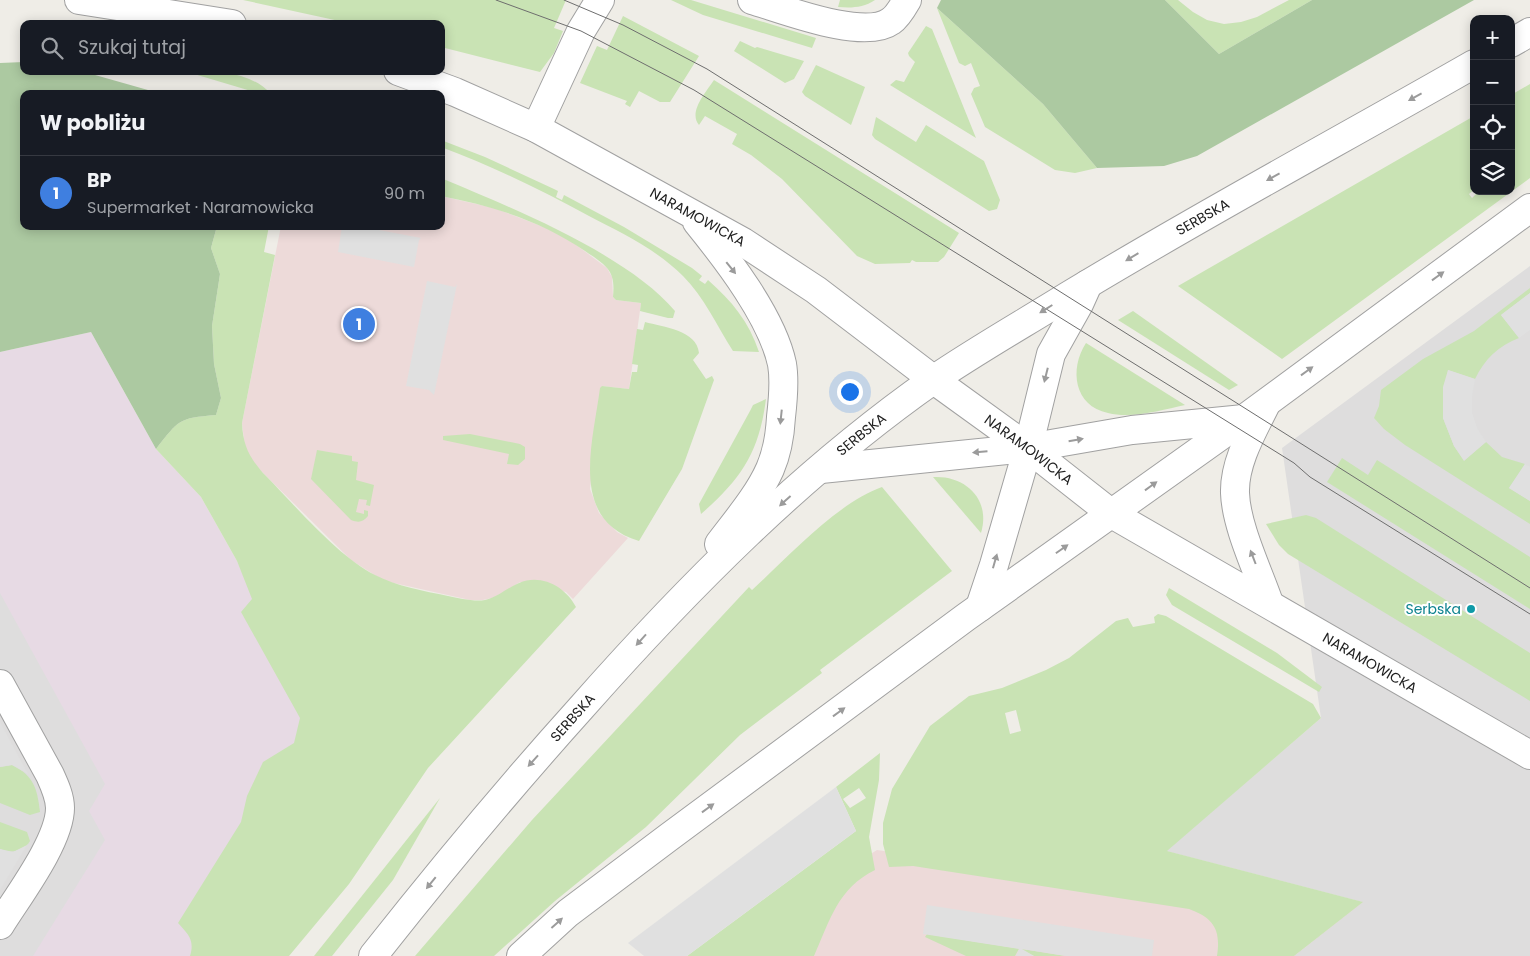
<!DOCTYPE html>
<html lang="pl">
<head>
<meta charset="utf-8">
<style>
	body { margin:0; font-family:Poppins,sans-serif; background:#242831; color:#f1f3f6 }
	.controls { position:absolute; right:15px; top:15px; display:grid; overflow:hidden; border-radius:10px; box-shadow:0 2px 12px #0003 }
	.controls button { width:45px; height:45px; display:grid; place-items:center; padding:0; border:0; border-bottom:1px solid #363941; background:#171b24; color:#f1f3f6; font:25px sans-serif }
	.you { position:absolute; left:849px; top:391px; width:18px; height:18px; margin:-12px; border:4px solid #fff; border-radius:50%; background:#1a73e8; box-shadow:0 0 0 8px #1a73e833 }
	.badge { display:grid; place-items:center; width:32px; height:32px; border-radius:50%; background:#d93025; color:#fff; font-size:16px; font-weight:700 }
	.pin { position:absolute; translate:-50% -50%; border:2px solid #fff; box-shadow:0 1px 5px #0006 }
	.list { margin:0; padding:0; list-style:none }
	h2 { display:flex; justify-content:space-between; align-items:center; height:65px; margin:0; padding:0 20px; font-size:21px }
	h2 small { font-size:16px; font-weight:400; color:#9ea1a6 }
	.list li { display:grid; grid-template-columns:32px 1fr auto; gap:15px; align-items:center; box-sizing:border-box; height:75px; padding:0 20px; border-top:1px solid #363941 }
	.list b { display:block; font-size:19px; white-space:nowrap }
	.list p { margin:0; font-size:16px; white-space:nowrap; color:#9ea1a6 }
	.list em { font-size:16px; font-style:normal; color:#9ea1a6 }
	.icon { flex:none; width:28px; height:28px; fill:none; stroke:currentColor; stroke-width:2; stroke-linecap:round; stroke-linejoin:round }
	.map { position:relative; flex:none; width:1530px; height:956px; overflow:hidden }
	.search { position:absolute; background:#171b24; box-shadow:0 2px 12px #0003; left:20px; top:20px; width:425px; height:55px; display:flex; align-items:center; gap:12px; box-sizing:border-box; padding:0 18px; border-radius:10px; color:#9ea1a6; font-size:19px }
	.panel { position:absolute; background:#171b24; box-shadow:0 2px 12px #0003; left:20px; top:90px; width:425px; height:140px; border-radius:10px }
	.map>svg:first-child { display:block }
</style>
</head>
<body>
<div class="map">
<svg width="1530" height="956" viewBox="0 0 1530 956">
	<rect width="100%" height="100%" fill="#efede7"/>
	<g fill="#dedddd">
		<polygon points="1530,266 1530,956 1294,956 1362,902 1166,851 1321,718 1282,448"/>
		<polygon points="0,558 133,804 40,956 0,956"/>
	</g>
	<g fill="#eddad9">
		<polygon points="441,196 494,208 549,229 575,244 607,268 612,277 613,297 616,300 641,303 629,389 602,386 590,489 599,513 617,532 628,538 573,599 566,592 520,582 496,597 483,600 470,600 389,582 376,576 351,560 263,473 251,460 245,448 242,423 281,226 441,226"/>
		<polygon points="877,850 1125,886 1363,902 1294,956 709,956"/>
	</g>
	<polygon fill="#e7dae4" points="91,332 156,449 201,497 237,561 304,710 308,757 196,956 33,956 105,840 89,811 105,784 0,593 0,352"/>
	<g fill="#c9e3b4" fill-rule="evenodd">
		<polygon points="243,0 566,0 554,28 563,31 554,53 540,72 441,47 441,24 353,24"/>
		<polygon points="671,0 691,0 816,38 812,48 703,15"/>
		<path d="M 840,0 L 875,0 C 863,8 851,8 838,7 Z"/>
		<polygon points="1165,0 1178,0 1193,12 1207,20 1224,24 1241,22 1257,17 1289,0 1312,0 1219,54"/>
		<polygon points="937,8 1043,104 1097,168 1075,173 1055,170 985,127 971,94 974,88 980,86 971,63 965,66 959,63"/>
		<polygon points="623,16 699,56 670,102 660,102 639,91 630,107 625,104 627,101 580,83 597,46 607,50"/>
		<polygon points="926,26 932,29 976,138 890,85 896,80 904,82 915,62 909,56 908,53"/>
		<polygon points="740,41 755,48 757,47 804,61 794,79 785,83 734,51"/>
		<polygon points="816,65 865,87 851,125 805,96 802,92"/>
		<path d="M 184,71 C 214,71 249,70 271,94 L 261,94 Z"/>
		<path d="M 714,80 L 959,233 L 944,257 L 938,262 L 916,262 L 912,260 L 910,263 L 875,264 L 857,256 L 782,179 L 751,155 L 732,144 L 737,134 L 705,116 L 699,125 C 688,112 706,92 714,80 Z"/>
		<polygon points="1530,84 1530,178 1282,359 1178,286 1474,116 1474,190 1469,194 1472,198 1477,193 1475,191 1511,191 1511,95"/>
		<polygon points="876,117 916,142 926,125 984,161 1000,200 997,209 989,211 875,139 872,135"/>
		<path d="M 441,140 L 485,157 L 554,189 L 558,191 L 556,197 L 562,200 L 564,195 L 624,227 L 692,268 L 702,276 L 699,280 L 705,284 L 708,280 C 732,301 749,322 759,352 L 733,351 C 717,326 704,297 683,276 C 656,249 620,232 589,216 C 541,190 492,166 441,147 Z"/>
		<path d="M 441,178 C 510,207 627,254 675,311 L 673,318 L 668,318 L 640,311 L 641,303 L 616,300 L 613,297 C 614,286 614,276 607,268 C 601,261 592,256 585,251 C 541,221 493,206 441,196 Z"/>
		<path d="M 217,226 L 269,226 L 264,252 L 275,255 L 242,423 C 243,445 249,457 263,473 C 294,504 337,556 375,575 C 396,586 424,591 448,596 C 459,598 474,602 485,600 C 498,597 507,588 519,583 C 541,573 566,587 576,607 L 428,768 L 349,884 L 289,956 L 190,956 C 195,940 188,934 178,923 L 241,822 L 247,796 L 263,762 L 294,743 L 300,718 L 241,612 L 252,599 L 237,561 L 201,497 L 156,449 C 179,420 178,418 216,415 L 221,398 L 214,364 L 212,326 L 220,274 L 211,248 Z"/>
		<path d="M 1530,288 L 1530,293 L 1501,315 L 1519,338 C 1498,346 1485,359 1475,379 L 1448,370 L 1443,418 L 1454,446 L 1464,460 L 1486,442 L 1502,457 L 1525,464 L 1509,488 L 1530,501 L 1530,524 L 1405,445 L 1384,429 L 1374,418 L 1379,406 L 1381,390 L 1423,359 L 1474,331 Z"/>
		<polygon points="1133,311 1238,385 1229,390 1118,320"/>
		<path d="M 645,322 C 663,327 697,330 699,353 L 693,360 L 706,379 L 712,376 L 714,380 L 682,469 L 639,541 C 568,520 593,443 600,388 L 602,386 L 629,389 L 632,372 L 637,372 L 638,365 L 632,364 L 637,329 L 643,330 Z"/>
		<path d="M 1086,343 L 1185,405 C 1162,410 1132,419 1108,413 C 1074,406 1069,369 1086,343 Z"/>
		<path d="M 766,399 C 759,453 741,479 701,514 L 699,504 L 750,411 L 753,405 Z"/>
		<polygon points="470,434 520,444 525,447 525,459 518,465 507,464 509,454 443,440 443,436"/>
		<path d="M 317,450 L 352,456 L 352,461 L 358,462 L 356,480 L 374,485 L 370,506 L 366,505 L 367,500 L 359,499 L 356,512 L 364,514 L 364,510 L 368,511 L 368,516 C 363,522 359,523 351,520 L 311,479 Z"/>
		<polygon points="1342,458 1368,475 1377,460 1530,557 1530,609 1327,482"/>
		<path d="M 933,477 C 966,475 991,500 981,533 Z"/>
		<path d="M 882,487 L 952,571 L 820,670 L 822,673 L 740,735 L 646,827 L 555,901 L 494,956 L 415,956 L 532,820 L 749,587 L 752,590 C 788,557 837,503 882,487 Z"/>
		<polygon points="1306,515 1316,518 1530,653 1530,701 1288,554 1279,545 1266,524"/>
		<polygon points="1169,588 1277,653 1322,687 1319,692 1172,605 1166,595"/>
		<path d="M 1158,614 L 1166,616 L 1313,704 L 1321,718 L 1167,851 L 1363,902 L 1294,956 L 1217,956 C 1221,930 1214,918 1189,909 L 913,866 L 889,867 L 883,844 L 883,823 L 892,789 L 930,726 L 969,696 L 1002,688 L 1046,670 L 1069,658 L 1116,621 L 1128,618 L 1133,627 L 1155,623 L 1154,617 ZM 1016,710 L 1021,731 L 1010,734 L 1005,713 Z"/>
		<path d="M 880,753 L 879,780 L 869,837 L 875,870 C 838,888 830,920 814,956 L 687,956 L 856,831 L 836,787 ZM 859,788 L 866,798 L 850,808 L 843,799 Z"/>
		<path d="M 12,765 C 34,776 37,788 40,812 L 30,815 L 0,803 L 0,767 Z"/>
		<polygon points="440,798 393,880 332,956 314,956"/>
		<path d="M 0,822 L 27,832 L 30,841 C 24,851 11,854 0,849 Z"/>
		<polygon points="927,934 1066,956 1034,956 1019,949 1015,956 966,956 925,937"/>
	</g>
	<g fill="#acc9a1">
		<polygon points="941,0 1165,0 1219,54 1312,0 1474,0 1197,156 1164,166 1097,168 1043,104 937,8"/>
		<path d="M 24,62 L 24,71 L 81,71 L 162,94 L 24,94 L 24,226 L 217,226 L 211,248 L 220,274 L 212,326 L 214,364 L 221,398 L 216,415 C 178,418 179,420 156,449 L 91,332 L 0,352 L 0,63 Z"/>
	</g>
	<g fill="#e0e0e0">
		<polygon points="342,226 358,226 421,238 419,240 414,267 338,252"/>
		<polygon points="427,281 455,287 457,284 434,395 429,390 406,386"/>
		<polygon points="1530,293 1530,330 1519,338 1501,315"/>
		<polygon points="1448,370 1475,379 1472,396 1472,413 1477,428 1486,442 1464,461 1454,446 1443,418 1443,387"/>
		<polygon points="1525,464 1530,467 1530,501 1509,488"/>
		<polygon points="0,722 28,774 12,765 0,767"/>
		<polygon points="836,787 856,831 687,956 644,956 628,943"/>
		<polygon points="27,845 0,890 0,849 13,852"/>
		<polygon points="927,905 1154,940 1152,956 1066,956 1022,949 1034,956 1016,956 1019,949 923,934"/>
	</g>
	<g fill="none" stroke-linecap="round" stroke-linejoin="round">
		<g stroke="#a1a1a1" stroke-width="30">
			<g id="minor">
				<path d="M 752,0 C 783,9 864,41 891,21 C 897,17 903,7 907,0"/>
				<polyline points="536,128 581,31 600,0"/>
				<path d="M 0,684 L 50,775 C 55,786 60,797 60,808 C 60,841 18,896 0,925"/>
			</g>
		</g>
		<g stroke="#a1a1a1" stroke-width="30">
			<g id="tertiary">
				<polyline points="79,0 232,24"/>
				<polyline points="1511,43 1530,32"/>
				<path id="s1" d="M 398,71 L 455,92 L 536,128 L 743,242 L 816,290 L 934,380 L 1028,448 L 1112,514 L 1530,755"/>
				<path d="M 697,222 C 727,259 772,317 782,364 C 785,381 783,400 781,417 C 780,435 777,453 770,469 C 758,496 737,520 719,544"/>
				<path d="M 1265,406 C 1252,432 1234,463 1235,493 C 1236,526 1258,571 1269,603"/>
				<polyline points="821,469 1028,448 1132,430 1244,419"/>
				<polyline points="980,607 994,565 1028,448 1051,354 1079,304 1088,284"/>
				<path id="s2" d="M 373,956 C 440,871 509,788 581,708 C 687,588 802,472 933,380 C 977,350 1023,324 1068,296 C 1201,215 1338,142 1474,64"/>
				<polyline points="521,956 568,913 669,837 966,617 1244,419 1530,208"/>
			</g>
		</g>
		<use href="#minor" stroke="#fff" stroke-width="28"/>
		<use href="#tertiary" stroke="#fff" stroke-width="28"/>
		<g stroke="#6e6e6e" stroke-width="1">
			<polyline points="496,0 581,31 694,90 1294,463 1310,477 1530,614"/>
			<polyline points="564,0 623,25 707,69 1530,588"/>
		</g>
	</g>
	<defs><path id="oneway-solid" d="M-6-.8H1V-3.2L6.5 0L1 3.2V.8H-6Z" transform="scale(1.25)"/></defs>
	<g fill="#9b9b9b">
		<use href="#oneway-solid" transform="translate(1415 97) rotate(151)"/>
		<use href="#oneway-solid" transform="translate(1273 177) rotate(151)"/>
		<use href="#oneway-solid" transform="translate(1132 257) rotate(149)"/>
		<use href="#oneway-solid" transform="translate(731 268) rotate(51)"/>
		<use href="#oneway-solid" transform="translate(1438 276) rotate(-36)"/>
		<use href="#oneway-solid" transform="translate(1046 309) rotate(148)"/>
		<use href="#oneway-solid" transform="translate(1307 371) rotate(-36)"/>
		<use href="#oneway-solid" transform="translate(1046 375) rotate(104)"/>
		<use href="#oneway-solid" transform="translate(781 417) rotate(96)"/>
		<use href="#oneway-solid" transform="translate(1076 440) rotate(-10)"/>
		<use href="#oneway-solid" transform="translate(980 452) rotate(175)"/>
		<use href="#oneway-solid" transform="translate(1151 486) rotate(-36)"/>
		<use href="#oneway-solid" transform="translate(785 501) rotate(138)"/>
		<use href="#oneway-solid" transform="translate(1062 549) rotate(-35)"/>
		<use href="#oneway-solid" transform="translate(1253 557) rotate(-111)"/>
		<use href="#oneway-solid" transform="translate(995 561) rotate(-74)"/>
		<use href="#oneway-solid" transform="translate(641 640) rotate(132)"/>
		<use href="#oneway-solid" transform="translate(839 712) rotate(-36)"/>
		<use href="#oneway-solid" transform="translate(533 761) rotate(132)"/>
		<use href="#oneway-solid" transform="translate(708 808) rotate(-36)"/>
		<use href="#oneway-solid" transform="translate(431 883) rotate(129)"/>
		<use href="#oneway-solid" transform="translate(557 923) rotate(-42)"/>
	</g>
	<circle fill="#0f9aa8" stroke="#fff" stroke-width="2" cx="1471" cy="609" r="5"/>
	<g text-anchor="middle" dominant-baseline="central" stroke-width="4" stroke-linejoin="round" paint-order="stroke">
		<g font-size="14" fill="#202020" stroke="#fff">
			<text stroke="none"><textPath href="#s1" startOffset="334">NARAMOWICKA</textPath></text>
			<text stroke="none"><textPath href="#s2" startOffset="1121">SERBSKA</textPath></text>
			<text stroke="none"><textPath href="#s2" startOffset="716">SERBSKA</textPath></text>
			<text stroke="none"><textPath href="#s1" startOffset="739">NARAMOWICKA</textPath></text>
			<text stroke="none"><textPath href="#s1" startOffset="1142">NARAMOWICKA</textPath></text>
			<text stroke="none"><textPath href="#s2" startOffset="311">SERBSKA</textPath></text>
		</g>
		<g font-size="14" fill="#0d838f" stroke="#fff" text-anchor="end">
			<text x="1461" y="609">Serbska</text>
		</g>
	</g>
</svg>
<div class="controls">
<button>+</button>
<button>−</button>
<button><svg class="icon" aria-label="locate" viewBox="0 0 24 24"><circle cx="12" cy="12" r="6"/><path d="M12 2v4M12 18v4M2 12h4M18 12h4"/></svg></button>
<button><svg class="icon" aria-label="layers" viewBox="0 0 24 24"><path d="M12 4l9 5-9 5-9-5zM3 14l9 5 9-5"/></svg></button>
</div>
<div class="you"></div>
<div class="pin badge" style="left:359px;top:324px;background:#3f7fe0">1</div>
<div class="search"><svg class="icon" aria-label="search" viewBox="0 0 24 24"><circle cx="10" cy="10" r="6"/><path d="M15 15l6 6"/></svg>Szukaj tutaj</div>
<section class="panel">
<h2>W pobliżu<small></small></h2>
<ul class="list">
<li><span class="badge" style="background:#3f7fe0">1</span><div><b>BP</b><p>Supermarket · Naramowicka</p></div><em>90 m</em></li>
</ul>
</section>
</div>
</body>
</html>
